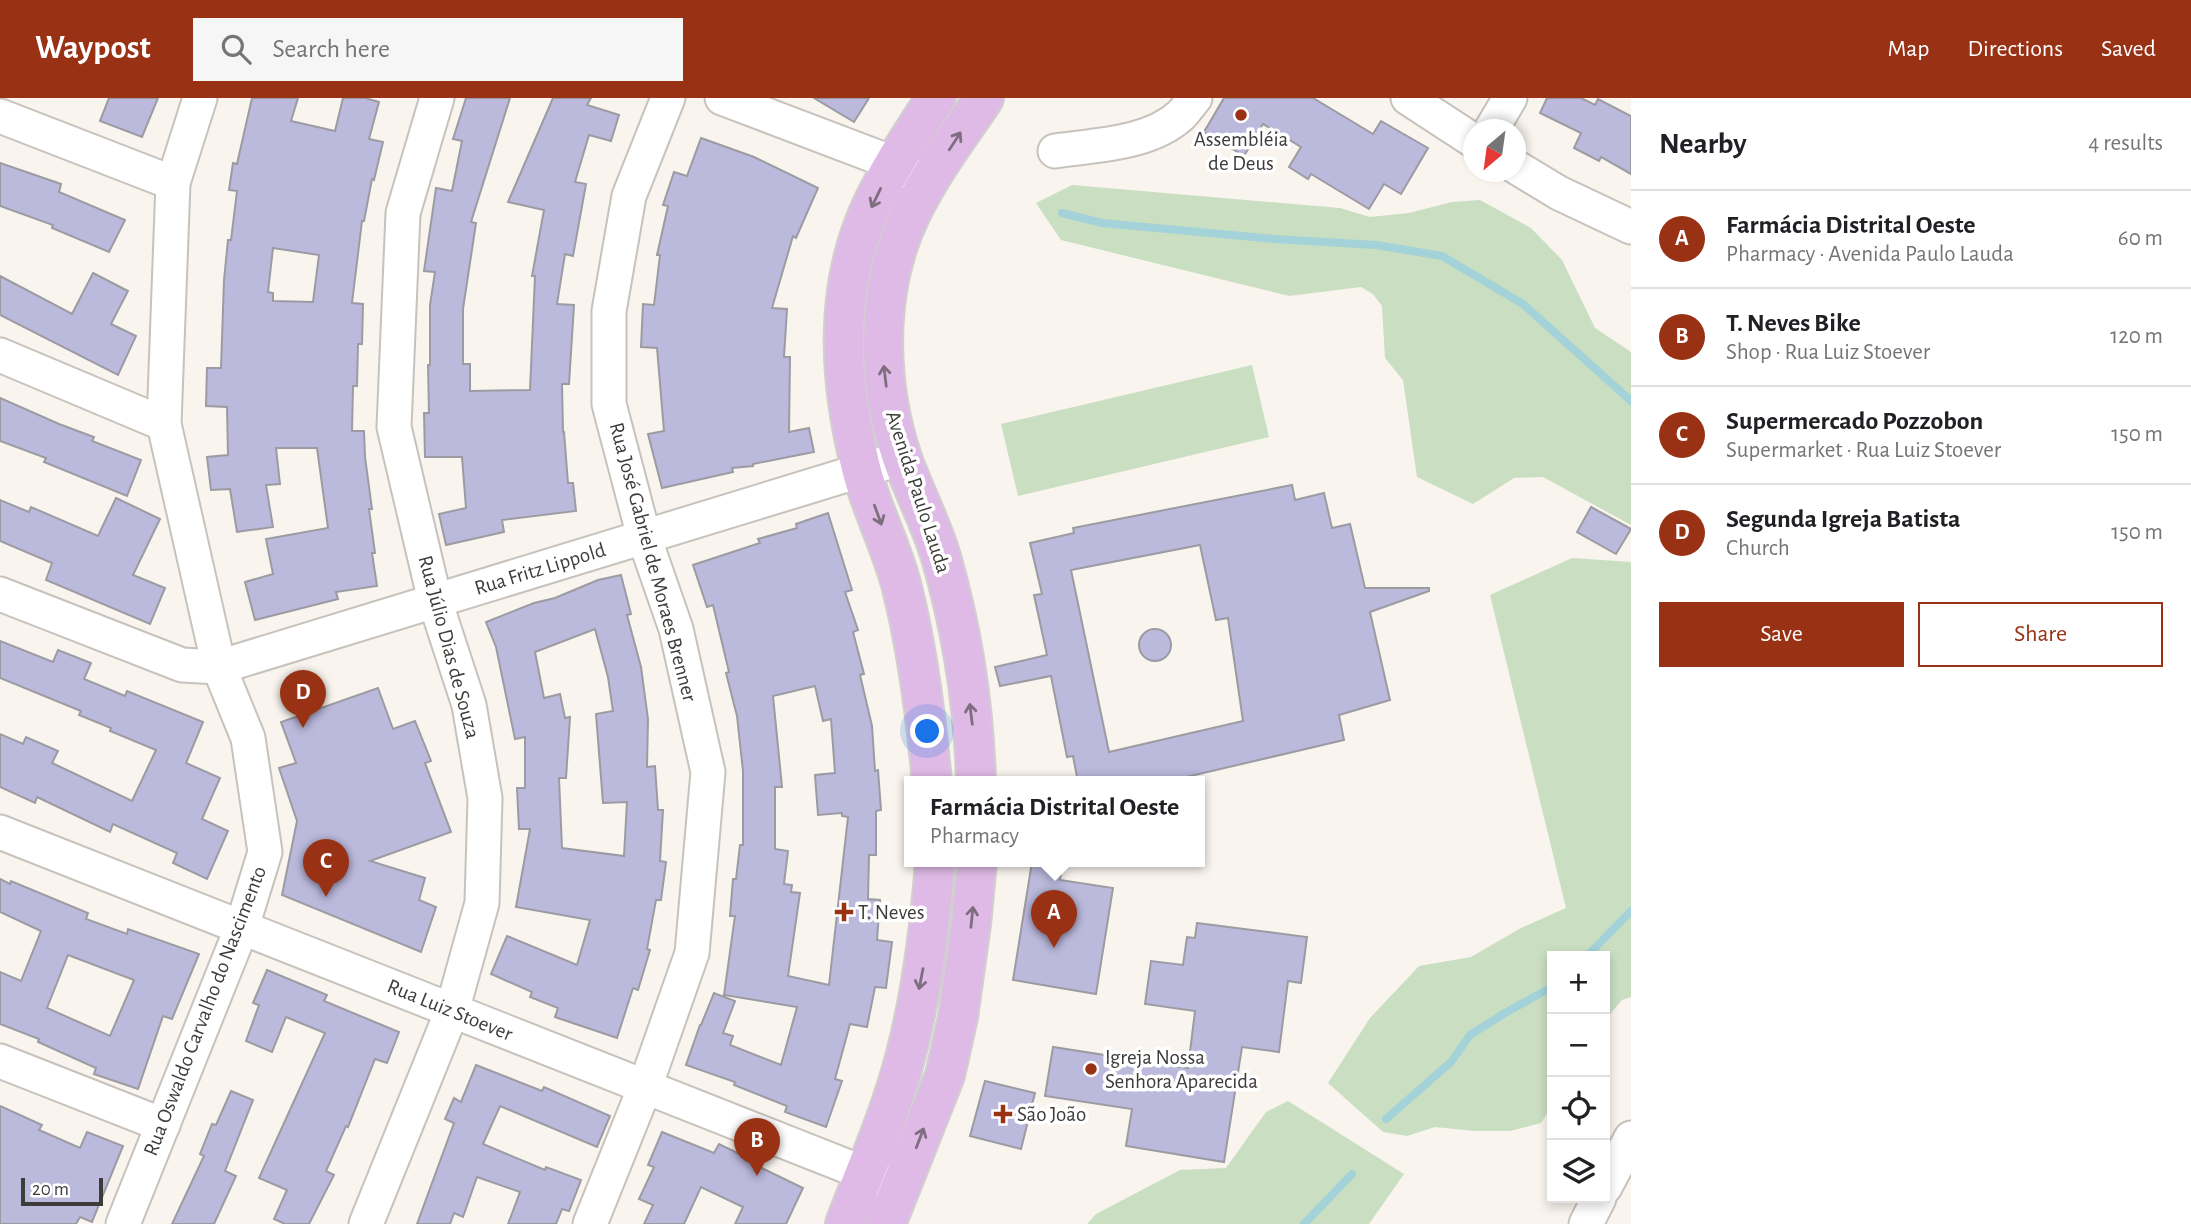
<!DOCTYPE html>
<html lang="en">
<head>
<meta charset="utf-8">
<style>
	body { margin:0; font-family:"Alegreya Sans",sans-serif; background:#f6f6f6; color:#202124 }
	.controls { position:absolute; right:21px; bottom:21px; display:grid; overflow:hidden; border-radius:0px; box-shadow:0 4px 10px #0003 }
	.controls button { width:63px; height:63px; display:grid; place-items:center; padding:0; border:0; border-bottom:2px solid #e0e0e0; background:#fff; color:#202124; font:35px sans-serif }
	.compass { position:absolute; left:1463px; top:21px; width:63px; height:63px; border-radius:50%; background:#fff; box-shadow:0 4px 10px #0003; rotate:209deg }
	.scale { position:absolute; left:21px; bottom:18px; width:82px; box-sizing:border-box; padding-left:7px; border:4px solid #3e3c3a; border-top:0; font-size:19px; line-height:24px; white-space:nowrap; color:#3e3c3a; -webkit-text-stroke:5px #fff; paint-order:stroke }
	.you { position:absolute; left:928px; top:634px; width:24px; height:24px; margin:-18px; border:5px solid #fff; border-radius:50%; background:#1a73e8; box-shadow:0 0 0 10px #1a73e833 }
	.badge { display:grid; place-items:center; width:46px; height:46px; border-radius:50%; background:#993114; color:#fff; font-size:23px; font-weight:700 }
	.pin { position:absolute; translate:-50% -58px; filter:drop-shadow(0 2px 4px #0008) }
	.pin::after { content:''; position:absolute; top:37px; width:24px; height:21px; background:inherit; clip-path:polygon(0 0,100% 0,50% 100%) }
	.popup { position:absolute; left:904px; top:678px; width:301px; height:91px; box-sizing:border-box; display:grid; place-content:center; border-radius:0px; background:#fff; filter:drop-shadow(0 2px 5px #0005); font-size:23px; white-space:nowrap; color:#757577 }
	.popup b { font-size:26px; color:#202124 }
	.popup::after { content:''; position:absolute; left:50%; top:100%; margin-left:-14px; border:14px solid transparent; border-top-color:#fff }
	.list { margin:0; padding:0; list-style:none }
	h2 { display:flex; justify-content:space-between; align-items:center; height:91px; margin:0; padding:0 28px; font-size:30px }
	h2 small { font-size:23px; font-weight:400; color:#757577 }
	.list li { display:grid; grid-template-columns:46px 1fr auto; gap:21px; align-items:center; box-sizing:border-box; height:98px; padding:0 28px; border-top:2px solid #e0e0e0 }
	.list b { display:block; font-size:26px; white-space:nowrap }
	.list p { margin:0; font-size:23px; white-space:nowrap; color:#757577 }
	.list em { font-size:23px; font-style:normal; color:#757577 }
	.actions { display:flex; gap:14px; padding:21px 28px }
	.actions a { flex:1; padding:16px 0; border:2px solid #993114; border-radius:0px; text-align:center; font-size:24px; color:#993114 }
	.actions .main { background:#993114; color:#fff }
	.icon { flex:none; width:38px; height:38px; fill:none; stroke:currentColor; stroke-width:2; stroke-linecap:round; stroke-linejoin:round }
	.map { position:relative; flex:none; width:1631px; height:1126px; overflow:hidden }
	header { display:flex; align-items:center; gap:42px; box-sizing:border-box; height:98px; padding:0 35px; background:#993114; color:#fff }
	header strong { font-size:33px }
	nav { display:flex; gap:38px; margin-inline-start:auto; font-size:24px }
	.search { width:490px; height:63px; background:#f6f6f6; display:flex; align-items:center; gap:18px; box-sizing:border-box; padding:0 24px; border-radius:0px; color:#757577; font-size:26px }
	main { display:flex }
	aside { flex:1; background:#fff }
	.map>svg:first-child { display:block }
</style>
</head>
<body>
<header>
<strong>Waypost</strong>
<div class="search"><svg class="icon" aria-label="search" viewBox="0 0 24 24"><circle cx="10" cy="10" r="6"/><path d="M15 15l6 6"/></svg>Search here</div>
<nav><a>Map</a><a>Directions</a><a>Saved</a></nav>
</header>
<main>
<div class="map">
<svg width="1631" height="1126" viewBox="0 0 1631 1126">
	<rect width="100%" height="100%" fill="#f9f4ee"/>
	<g fill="#cadec2">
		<polygon points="1072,87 1340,110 1370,119 1409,115 1452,104 1480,102 1531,130 1562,162 1595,230 1631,254 1631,427 1543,379 1514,380 1473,406 1417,379 1403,282 1385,260 1382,208 1373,196 1361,189 1289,198 1061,142 1036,105"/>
		<polygon points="1252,267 1269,339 1018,398 1001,326"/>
		<polygon points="1572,460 1631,464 1631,899 1622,902 1605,922 1605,858 1552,858 1552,1008 1541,1025 1510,1033 1475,1033 1435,1029 1407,1038 1383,1034 1328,985 1370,920 1419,868 1471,859 1521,830 1566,810 1490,497"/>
		<polygon points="1288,1003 1404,1076 1369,1126 1087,1126 1096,1116 1180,1072 1226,1070 1266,1014"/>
	</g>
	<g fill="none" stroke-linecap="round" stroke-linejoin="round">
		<g stroke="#a3d2d8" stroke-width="8">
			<polyline points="1062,115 1102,125 1274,141 1376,147 1442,158 1523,206 1631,303"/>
			<polyline points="1587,858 1631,813"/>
			<polyline points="1386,1021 1451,964 1470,937 1505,915 1552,889"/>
			<polyline points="1304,1126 1352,1076"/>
		</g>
	</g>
	<g fill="#bbb9dc" stroke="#9c9ba2" stroke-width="2" fill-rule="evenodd">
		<polygon points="109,0 158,0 142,39 100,23"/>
		<path d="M 252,0 L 298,0 L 291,23 L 335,33 L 343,0 L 365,0 L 379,4 L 369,41 L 383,44 L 374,82 L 372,81 L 364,123 L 362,123 L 352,205 L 363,206 L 362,246 L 358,246 L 357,288 L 353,288 L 352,333 L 364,333 L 365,359 L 372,411 L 369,411 L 375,455 L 372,455 L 377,488 L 336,494 L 338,501 L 255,522 L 245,484 L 273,476 L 266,441 L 328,430 L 317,350 L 276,350 L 280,386 L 266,387 L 273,429 L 237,434 L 230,391 L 211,392 L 207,359 L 228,357 L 227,309 L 206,308 L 207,270 L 221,270 L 224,182 L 228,142 L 231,142 L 237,93 L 229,92 L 233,65 L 237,66 ZM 273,150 L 319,157 L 313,204 L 273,203 L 273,195 L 268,194 Z"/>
		<polygon points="466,0 510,0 471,124 476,125 463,211 463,266 470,266 470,293 530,292 535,178 532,178 544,112 508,104 553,0 591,0 587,7 619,17 611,43 589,37 575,84 586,86 573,158 565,156 557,206 574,207 569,286 562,286 563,334 564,334 568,385 573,385 576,413 502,422 504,434 446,447 439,416 466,410 462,359 425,359 424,315 429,315 428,267 430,267 430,207 435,174 424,173 436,90 452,93 462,43 453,41"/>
		<polygon points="814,0 869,0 854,24"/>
		<polygon points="1224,0 1313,0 1373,36 1381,23 1428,50 1401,96 1384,86 1369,111 1311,76 1308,81 1289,69 1301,49 1263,26 1244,58 1204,34"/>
		<polygon points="1547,0 1581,0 1595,7 1598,1 1631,18 1631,76 1601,59 1599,63 1574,50 1581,35 1540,15"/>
		<polygon points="701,40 754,59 818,90 796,140 793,138 772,210 787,211 784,259 790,259 789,334 809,330 814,354 753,366 753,368 732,370 733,374 662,390 648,336 664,333 657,250 641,249 643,206 654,207 660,157 657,157 668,108 663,107 674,74 687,78"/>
		<polygon points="0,65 61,86 59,94 125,122 109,154 52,130 53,127 0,108"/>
		<polygon points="93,175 128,193 111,226 136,238 118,277 0,217 0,178 72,216"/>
		<polygon points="0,300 59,326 94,339 92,343 141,362 127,398 44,364 46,360 0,343"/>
		<path d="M 1292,387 L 1295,402 L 1324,395 L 1332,430 L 1350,426 L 1365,490 L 1429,490 L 1429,493 L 1370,514 L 1390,602 L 1339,617 L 1344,642 L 1165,684 L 1135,684 L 1134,679 L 1110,684 L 1078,684 L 1073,658 L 1067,659 L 1051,578 L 1000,588 L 995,569 L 1047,557 L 1034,497 L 1042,496 L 1030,445 L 1074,435 L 1073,430 ZM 1200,447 L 1216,522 L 1228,520 L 1243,623 L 1109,654 L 1071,472 Z"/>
		<polygon points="116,400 160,421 133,477 165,490 150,526 46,482 52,465 0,443 0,402 29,414 31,409 98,438"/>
		<polygon points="1591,409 1631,431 1616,456 1577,434"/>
		<path d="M 828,415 L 852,492 L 845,494 L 858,532 L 853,534 L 864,576 L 860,577 L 872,628 L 875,673 L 878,672 L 881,712 L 876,713 L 876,757 L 869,757 L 868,801 L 880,802 L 877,842 L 892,844 L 886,890 L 875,889 L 867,929 L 850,926 L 835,981 L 842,983 L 826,1029 L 785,1014 L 787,1008 L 734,987 L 735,984 L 686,967 L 700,927 L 701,927 L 714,895 L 735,903 L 723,935 L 733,938 L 730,947 L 781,967 L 797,909 L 724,897 L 735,818 L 730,818 L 733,781 L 736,781 L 740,747 L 743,747 L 743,673 L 737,618 L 726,575 L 729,574 L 713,507 L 707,509 L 693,467 L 760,445 L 758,441 L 797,430 L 796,426 ZM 815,588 L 823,623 L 831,621 L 835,675 L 815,677 L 818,717 L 842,715 L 842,718 L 848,719 L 829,887 L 788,878 L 800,795 L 791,794 L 792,787 L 784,786 L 788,753 L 775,751 L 775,689 L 782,689 L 773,598 Z"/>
		<path d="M 621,477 L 631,516 L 627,517 L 641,569 L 648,621 L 647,669 L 655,668 L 658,712 L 663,712 L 660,763 L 666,764 L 661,802 L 656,802 L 647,851 L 650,852 L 638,892 L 633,890 L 617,940 L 555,919 L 558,910 L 530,899 L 532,894 L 491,876 L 507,838 L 577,867 L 590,822 L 516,809 L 530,731 L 519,731 L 517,690 L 525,690 L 525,639 L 515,641 L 496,549 L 486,524 L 534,505 L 555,500 L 598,482 ZM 595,531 L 608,579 L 613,613 L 596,616 L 603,705 L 627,704 L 624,758 L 562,750 L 559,680 L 566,680 L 570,619 L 565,620 L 560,596 L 544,600 L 535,554 Z"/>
		<circle cx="1155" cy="547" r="16"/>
		<polygon points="0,543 53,564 58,552 91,565 84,581 125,598 127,593 203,624 186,665 220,680 202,721 228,733 207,781 173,765 177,755 113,726 110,734 37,699 35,705 0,689 0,636 23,646 26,639 58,653 52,665 132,703 156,652 110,633 111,630 79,617 81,613 0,580"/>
		<polygon points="378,590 393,631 415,623 431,663 425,665 451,734 370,763 425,780 419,802 436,809 421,854 282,797 297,723 279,670 296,665 281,624"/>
		<polygon points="1032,764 1062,764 1060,782 1113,790 1096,896 1013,882"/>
		<path d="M 0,781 L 10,786 L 11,783 L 88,815 L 86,821 L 127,836 L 128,831 L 199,856 L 172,921 L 163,918 L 138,991 L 94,976 L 96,970 L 38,944 L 39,941 L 0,926 L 0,874 L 21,883 L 41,833 L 0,814 ZM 68,857 L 134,882 L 110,938 L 47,910 Z"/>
		<polygon points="1197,825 1307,839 1301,885 1288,883 1279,954 1242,949 1224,1064 1126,1048 1132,1011 1045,998 1053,949 1188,970 1195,913 1145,906 1151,863 1183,867 1187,839 1195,840"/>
		<polygon points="267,872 327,897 324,903 399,934 387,965 375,961 348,1029 346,1028 326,1073 334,1077 309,1126 285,1126 274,1121 287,1092 259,1080 325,935 286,919 272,954 246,943 259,907 253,905"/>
		<polygon points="476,967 542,993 544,989 610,1018 597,1049 500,1008 483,1046 545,1072 546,1069 581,1082 569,1113 562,1111 556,1126 508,1126 520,1094 477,1079 463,1119 454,1115 450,1126 417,1126 454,1025 445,1021 454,1000 461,1004"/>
		<polygon points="985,983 1035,995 1021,1051 970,1038"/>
		<polygon points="231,993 253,1002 225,1073 236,1078 214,1126 172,1126 204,1058 200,1056 212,1026 216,1027"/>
		<polygon points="0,1008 42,1027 39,1032 80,1050 87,1034 123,1048 92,1124 80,1119 76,1126 0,1126"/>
		<polygon points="662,1034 714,1055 719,1046 746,1059 745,1062 803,1090 786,1126 735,1126 743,1109 701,1089 684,1126 644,1126 653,1107 639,1101 654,1069 648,1067"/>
	</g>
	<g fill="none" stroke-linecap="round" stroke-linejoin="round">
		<g stroke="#c7c2bc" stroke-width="37">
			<g id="minor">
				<polyline points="722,0 893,65 916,79"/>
				<polyline points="1408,0 1474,43"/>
				<polyline points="0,18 173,85"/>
				<polyline points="1491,32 1510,0"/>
				<path d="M 1055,53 C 1096,47 1150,46 1181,17 C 1186,12 1190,6 1195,0"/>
				<polyline points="1516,69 1559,95 1631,129"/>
				<polyline points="0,257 164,326"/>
				<polyline points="0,496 182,567 219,569 902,360"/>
				<polyline points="0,734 889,1085"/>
				<polyline points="0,963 163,1027"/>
				<polyline points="1605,1089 1631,1040"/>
				<polyline points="123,1126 242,829 265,754 248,640 219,569 164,326 173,85 200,0"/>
				<polyline points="366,1126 452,913 482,805 485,700 469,607 435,503 394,329 403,115 437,0"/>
				<polyline points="590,1126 645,989 692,855 708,674 676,531 644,439 609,306 609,213 629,98 668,0"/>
				<polyline points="1586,1126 1599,1100"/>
			</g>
		</g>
		<g stroke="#d1d0d0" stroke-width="42">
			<g id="major">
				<path d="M 932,684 C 926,619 918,553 902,490 C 892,449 871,411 861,370 C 839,282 833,189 873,105 C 891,68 913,34 936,0"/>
				<path d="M 976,684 C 974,608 962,532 941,459 C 931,425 914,394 902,360 C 878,288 875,203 904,131 C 923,84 956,42 984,0"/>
				<path d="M 845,1126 C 866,1071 890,1017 905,960 C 922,896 930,830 935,764"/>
				<polyline points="886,1126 945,977 958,919 971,826 977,764"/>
			</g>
		</g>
		<use href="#minor" stroke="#fff" stroke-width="33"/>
		<use href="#major" stroke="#dfbae6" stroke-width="38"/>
	</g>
	<defs><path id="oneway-shaft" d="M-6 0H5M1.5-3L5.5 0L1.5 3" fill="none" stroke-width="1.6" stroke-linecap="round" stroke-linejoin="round" transform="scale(1.75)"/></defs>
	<g stroke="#7e6e7f">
		<use href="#oneway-shaft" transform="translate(955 43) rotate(-57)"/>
		<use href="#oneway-shaft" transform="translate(876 100) rotate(116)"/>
		<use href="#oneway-shaft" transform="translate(885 278) rotate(-97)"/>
		<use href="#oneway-shaft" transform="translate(878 417) rotate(70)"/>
		<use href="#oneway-shaft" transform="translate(971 616) rotate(-97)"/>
		<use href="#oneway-shaft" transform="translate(972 819) rotate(-84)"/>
		<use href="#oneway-shaft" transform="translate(921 881) rotate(101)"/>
		<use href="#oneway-shaft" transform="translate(920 1040) rotate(-69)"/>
	</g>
	<g fill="#993114" stroke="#fff" stroke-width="2.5">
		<circle cx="1241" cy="17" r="7"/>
		<path d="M840.5 803.5h7v7h7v7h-7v7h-7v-7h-7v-7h7z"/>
		<circle cx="1091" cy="971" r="7"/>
		<path d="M999.5 1005.5h7v7h7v7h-7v7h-7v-7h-7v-7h7z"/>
	</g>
	<g text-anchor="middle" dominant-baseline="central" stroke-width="7" stroke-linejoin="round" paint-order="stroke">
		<g font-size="21" fill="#3e3c3a" stroke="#fff" text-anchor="start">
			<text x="1241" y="41" text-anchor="middle">Assembléia<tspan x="1241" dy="24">de Deus</tspan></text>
			<text x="858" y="814">T. Neves</text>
			<text x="1105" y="959">Igreja Nossa<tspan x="1105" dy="24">Senhora Aparecida</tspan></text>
			<text x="1017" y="1016">São João</text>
		</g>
		<g font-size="21" fill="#3e3c3a" stroke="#fff">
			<text transform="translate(918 394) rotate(72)">Avenida Paulo Lauda</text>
			<text transform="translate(653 464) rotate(75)">Rua José Gabriel de Moraes Brenner</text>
			<text transform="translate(540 471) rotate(-17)">Rua Fritz Lippold</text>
			<text transform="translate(449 549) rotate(75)">Rua Júlio Dias de Souza</text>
			<text transform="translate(450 912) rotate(22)">Rua Luiz Stoever</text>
			<text transform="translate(205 913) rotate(-69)">Rua Oswaldo Carvalho do Nascimento</text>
		</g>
	</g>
</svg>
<div class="controls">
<button>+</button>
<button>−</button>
<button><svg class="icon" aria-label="locate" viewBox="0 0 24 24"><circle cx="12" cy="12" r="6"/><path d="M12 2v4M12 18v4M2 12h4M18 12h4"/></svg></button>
<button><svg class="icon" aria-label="layers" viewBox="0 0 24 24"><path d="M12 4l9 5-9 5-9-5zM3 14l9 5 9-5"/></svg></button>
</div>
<svg class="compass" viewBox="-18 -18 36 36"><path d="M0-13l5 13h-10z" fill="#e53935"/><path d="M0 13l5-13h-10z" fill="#757577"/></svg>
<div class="scale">20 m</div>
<div class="you"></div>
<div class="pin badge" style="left:1054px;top:850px">A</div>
<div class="popup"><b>Farmácia Distrital Oeste</b>Pharmacy</div>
<div class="pin badge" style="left:757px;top:1078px">B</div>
<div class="pin badge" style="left:326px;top:799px">C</div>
<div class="pin badge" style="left:303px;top:630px">D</div>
</div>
<aside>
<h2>Nearby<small>4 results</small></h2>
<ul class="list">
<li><span class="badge">A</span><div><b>Farmácia Distrital Oeste</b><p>Pharmacy · Avenida Paulo Lauda</p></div><em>60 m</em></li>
<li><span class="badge">B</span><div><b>T. Neves Bike</b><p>Shop · Rua Luiz Stoever</p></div><em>120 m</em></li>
<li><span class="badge">C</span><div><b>Supermercado Pozzobon</b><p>Supermarket · Rua Luiz Stoever</p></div><em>150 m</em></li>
<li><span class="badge">D</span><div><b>Segunda Igreja Batista</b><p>Church</p></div><em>150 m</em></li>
</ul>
<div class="actions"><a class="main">Save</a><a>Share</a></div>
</aside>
</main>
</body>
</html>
